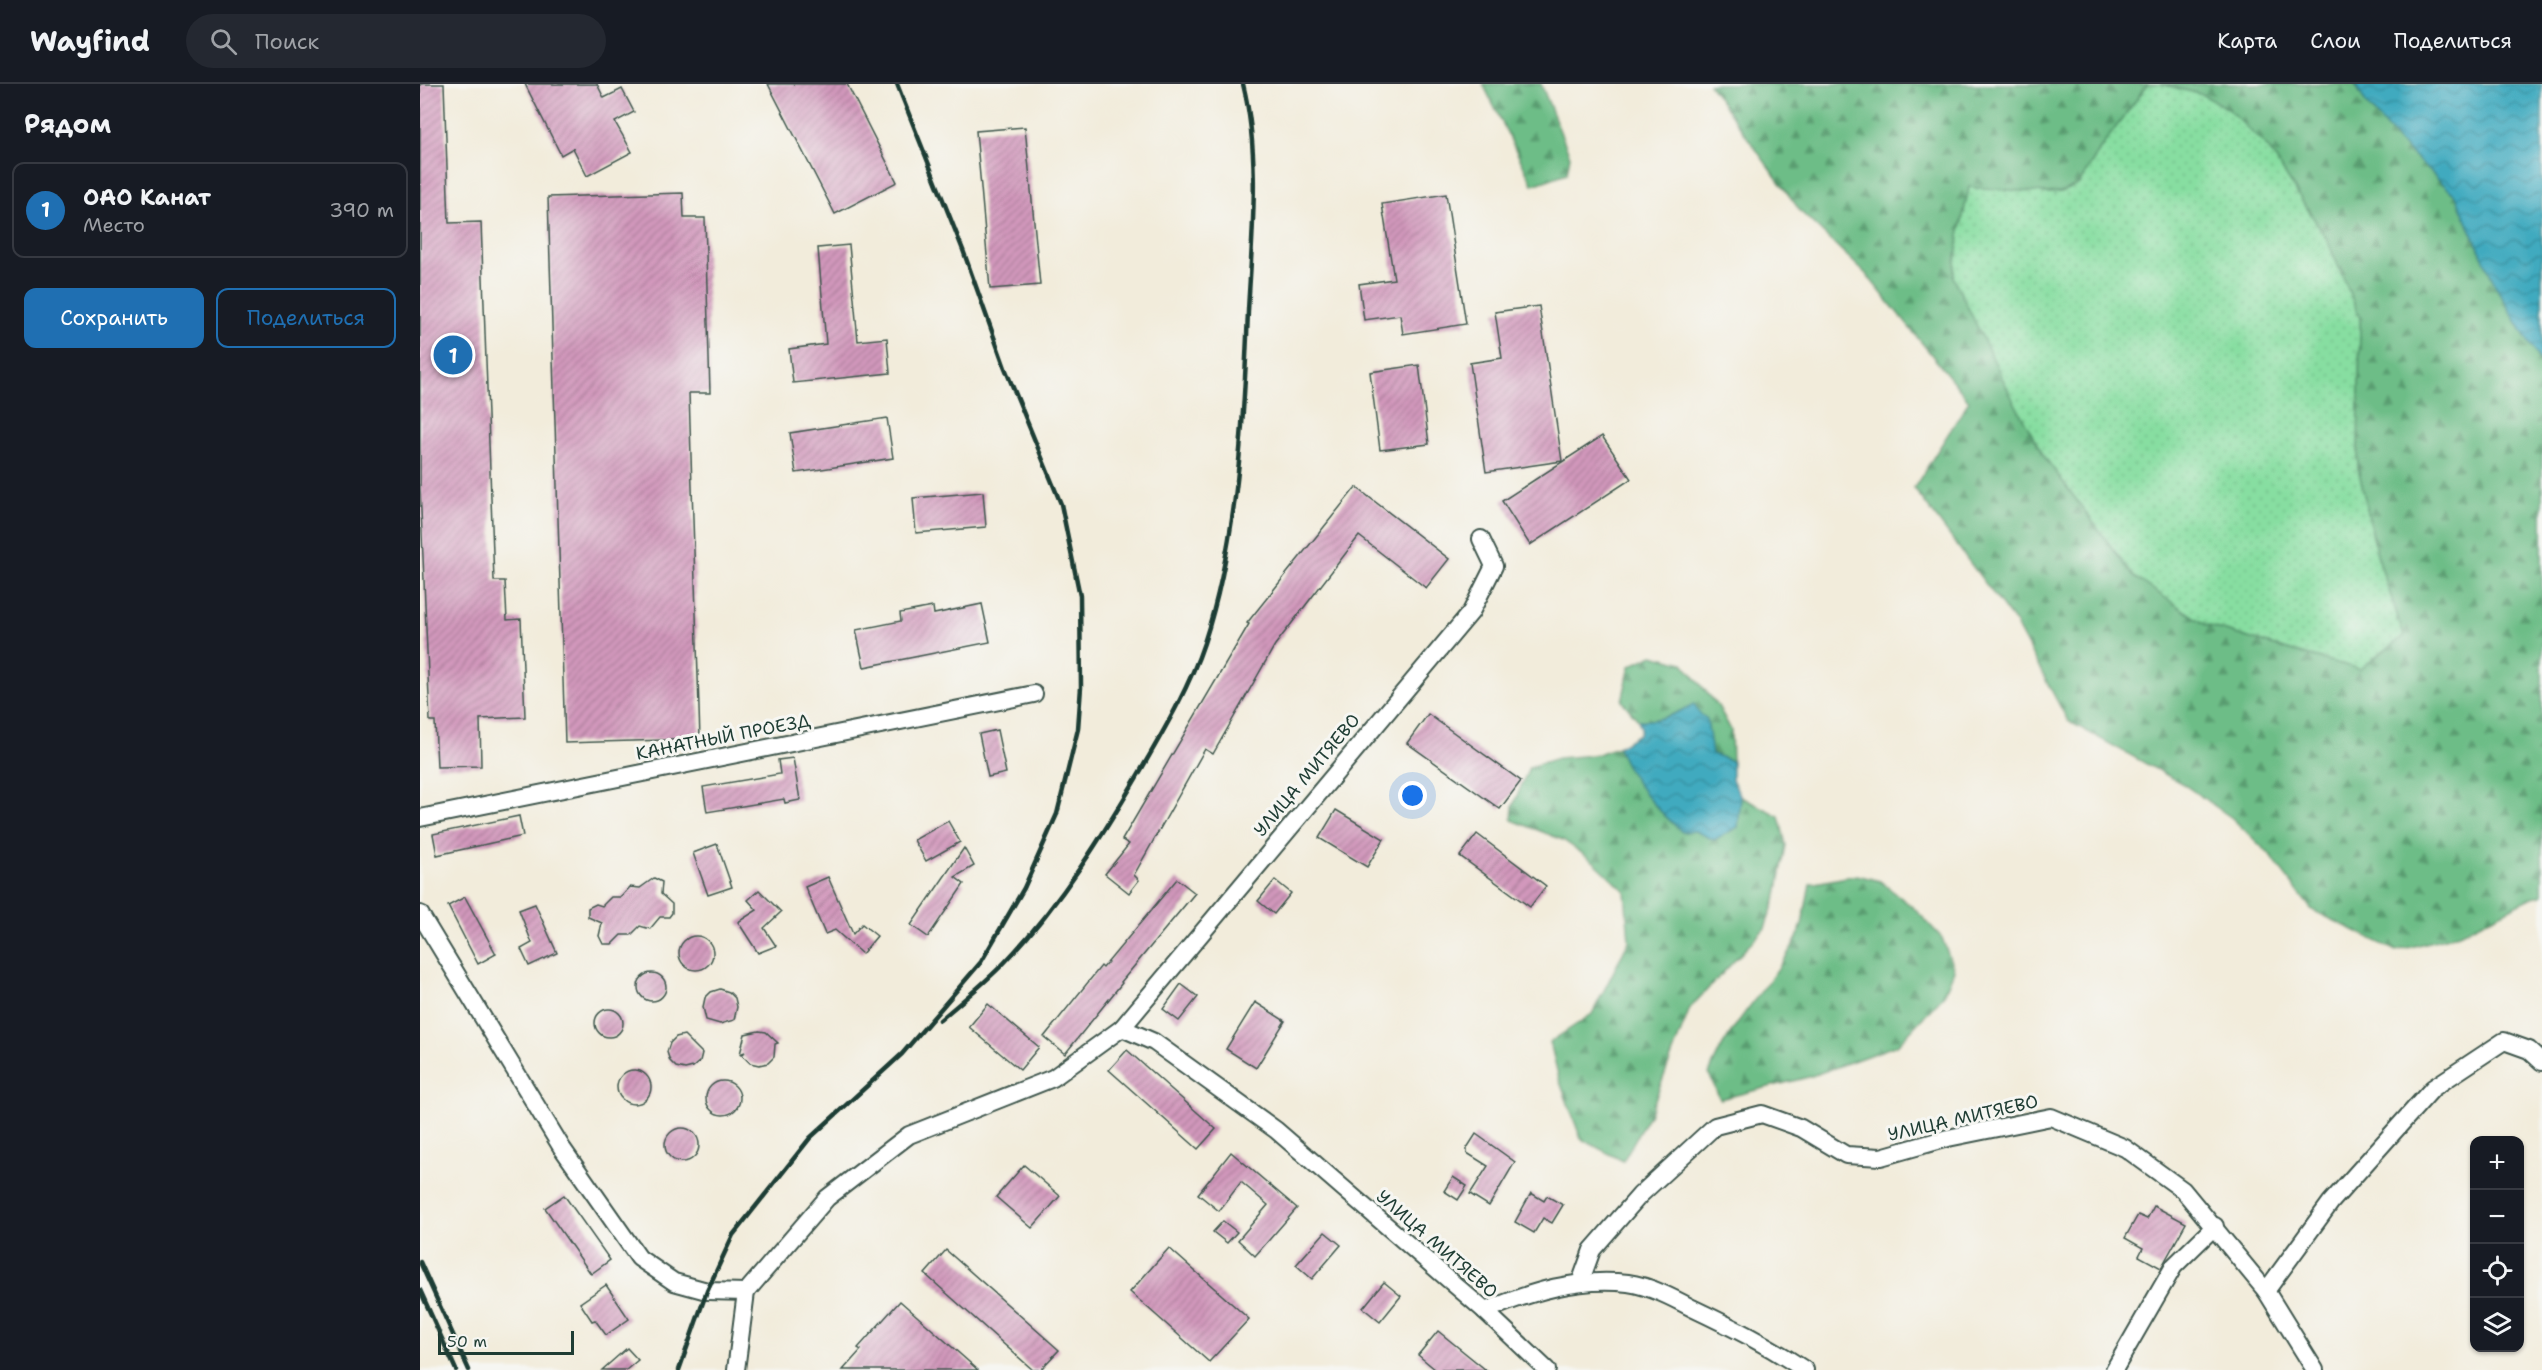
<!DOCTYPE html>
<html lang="ru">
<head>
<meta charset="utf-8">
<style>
	body { margin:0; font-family:"Shantell Sans",sans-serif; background:#242831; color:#f1f3f6 }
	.controls { position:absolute; right:18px; bottom:18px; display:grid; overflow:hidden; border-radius:12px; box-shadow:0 2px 4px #0004 }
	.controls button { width:54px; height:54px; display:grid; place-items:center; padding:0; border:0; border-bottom:2px solid #363941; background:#171b24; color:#f1f3f6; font:30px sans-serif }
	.scale { position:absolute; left:18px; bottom:15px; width:136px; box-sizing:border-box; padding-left:6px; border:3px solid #1f3d34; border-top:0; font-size:16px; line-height:21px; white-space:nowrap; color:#1f3d34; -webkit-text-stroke:4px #f6f6f2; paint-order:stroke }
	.you { position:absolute; left:993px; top:712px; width:21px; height:21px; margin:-15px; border:4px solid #fff; border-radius:50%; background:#1a73e8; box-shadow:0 0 0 9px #1a73e833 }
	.badge { display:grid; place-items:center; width:39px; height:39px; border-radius:50%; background:#1f6fb2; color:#fff; font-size:20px; font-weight:700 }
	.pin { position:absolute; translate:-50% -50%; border:3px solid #fff; box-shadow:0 2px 6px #0006 }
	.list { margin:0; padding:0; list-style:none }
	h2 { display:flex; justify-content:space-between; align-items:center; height:78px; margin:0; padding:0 24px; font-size:26px }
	h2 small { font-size:20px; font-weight:400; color:#9ea1a6 }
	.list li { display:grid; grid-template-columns:39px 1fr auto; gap:18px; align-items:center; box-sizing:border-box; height:96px; margin:0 12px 12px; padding:0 12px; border:2px solid #363941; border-radius:12px }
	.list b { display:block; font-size:22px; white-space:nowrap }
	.list p { margin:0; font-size:20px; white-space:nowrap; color:#9ea1a6 }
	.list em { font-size:20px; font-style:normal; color:#9ea1a6 }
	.actions { display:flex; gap:12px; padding:18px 24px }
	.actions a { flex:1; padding:14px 0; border:2px solid #1f6fb2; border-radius:12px; text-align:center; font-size:21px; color:#1f6fb2 }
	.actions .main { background:#1f6fb2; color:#fff }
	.icon { flex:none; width:33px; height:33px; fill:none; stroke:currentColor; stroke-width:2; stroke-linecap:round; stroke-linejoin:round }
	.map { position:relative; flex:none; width:2122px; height:1286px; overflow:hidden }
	header { display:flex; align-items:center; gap:36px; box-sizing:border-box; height:84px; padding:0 30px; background:#171b24; border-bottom:2px solid #363941 }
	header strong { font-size:28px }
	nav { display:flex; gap:33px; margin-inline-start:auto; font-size:21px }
	.search { width:420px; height:54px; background:#242831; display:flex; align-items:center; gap:15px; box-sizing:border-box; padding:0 21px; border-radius:33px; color:#9ea1a6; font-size:22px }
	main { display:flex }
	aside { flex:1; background:#171b24 }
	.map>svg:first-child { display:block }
</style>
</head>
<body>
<header>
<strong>Wayfind</strong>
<div class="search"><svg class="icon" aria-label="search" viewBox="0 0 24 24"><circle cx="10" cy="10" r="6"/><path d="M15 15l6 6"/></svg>Поиск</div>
<nav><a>Карта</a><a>Слои</a><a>Поделиться</a></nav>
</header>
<main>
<aside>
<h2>Рядом<small></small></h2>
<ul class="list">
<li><span class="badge">1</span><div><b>ОАО Канат</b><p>Место</p></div><em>390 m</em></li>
</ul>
<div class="actions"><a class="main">Сохранить</a><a>Поделиться</a></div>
</aside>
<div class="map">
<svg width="2122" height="1286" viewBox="0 0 2122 1286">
	<defs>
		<pattern id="grass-dots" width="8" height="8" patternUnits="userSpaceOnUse" patternTransform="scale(1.5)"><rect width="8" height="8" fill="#87dea1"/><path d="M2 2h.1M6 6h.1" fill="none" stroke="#74bf8b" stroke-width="1.8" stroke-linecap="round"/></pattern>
		<pattern id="forest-firs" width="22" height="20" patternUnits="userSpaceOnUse" patternTransform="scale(1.5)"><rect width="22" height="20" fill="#6dbd87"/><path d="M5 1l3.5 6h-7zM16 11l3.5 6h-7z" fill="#599b6f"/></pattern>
		<pattern id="water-waves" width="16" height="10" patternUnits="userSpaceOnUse" patternTransform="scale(1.5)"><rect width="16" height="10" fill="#3faabf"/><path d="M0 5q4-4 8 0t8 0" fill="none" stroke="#348c9c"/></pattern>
		<pattern id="building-hatch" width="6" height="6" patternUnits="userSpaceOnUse" patternTransform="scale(1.5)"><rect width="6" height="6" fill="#d298bc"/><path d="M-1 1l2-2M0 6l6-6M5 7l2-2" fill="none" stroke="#aa7d9a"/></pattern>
	</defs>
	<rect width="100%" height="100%" fill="#f6f6f2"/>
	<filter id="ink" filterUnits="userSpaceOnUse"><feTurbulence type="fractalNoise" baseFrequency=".0167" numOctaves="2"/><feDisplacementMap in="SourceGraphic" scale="12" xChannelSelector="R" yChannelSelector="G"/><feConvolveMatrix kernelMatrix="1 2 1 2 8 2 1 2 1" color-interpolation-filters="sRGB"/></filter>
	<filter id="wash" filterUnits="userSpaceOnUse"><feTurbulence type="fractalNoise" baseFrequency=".008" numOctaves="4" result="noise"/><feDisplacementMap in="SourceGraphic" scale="24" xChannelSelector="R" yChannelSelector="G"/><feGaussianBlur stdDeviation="1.35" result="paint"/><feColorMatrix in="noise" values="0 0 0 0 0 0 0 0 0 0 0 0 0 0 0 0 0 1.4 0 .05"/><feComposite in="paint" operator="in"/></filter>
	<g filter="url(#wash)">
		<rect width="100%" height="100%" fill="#f2ecdb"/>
		<polygon fill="url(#grass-dots)" stroke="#538e6a" stroke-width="1.5" points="1728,0 1742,0 1783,11 1807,24 1849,65 1907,155 1940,234 1938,383 1957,470 1984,552 1940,585 1874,568 1786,541 1713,492 1623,371 1592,314 1533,193 1540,146 1549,103 1627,109 1641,108 1659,100 1682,62"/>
		<g fill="url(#forest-firs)" stroke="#467d5e" stroke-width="1.5">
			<polygon points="1063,0 1121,0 1150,72 1147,89 1113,101"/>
			<polygon points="1289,0 1728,0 1682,62 1659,100 1641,108 1627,109 1549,103 1540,146 1533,193 1592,314 1623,371 1713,492 1786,541 1874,568 1940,585 1984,552 1957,470 1938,383 1940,234 1907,155 1849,65 1807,24 1783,11 1742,0 1935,0 1947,21 1979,58 2036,112 2076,203 2122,281 2122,811 2113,813 2039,850 1976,867 1892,826 1849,770 1812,734 1763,700 1648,637 1595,539 1494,404 1549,317 1446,190 1381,128"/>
			<path d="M 1233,571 L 1263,579 L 1298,622 L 1311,646 L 1312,677 L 1292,670 L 1289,656 L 1274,620 C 1256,630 1239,638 1218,636 L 1202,617 L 1210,582 Z"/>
			<path d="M 1198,663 C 1211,698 1235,723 1262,748 L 1275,747 L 1294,756 L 1318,743 L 1321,713 L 1359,732 L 1366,761 L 1357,811 L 1345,844 L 1270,924 L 1230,1029 L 1203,1077 L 1161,1055 L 1139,995 L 1130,958 L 1172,930 L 1209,857 L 1205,807 L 1173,777 L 1143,756 L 1092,736 L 1093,722 L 1109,683 L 1138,674 L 1175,671 Z"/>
			<path d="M 1437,791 L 1460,797 L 1495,825 L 1522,854 L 1534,886 L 1524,911 L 1477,961 L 1389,993 L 1300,1015 L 1289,990 C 1308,939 1352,902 1377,854 C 1385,838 1386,817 1390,800 Z"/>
		</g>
		<g fill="url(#water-waves)" stroke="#2f747a" stroke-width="1.5">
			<polygon points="1935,0 2122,0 2122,281 2076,203 2036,112 1979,58 1947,21"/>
			<path d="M 1274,620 L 1279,629 L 1287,635 L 1292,670 L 1312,677 L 1312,695 L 1321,713 L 1318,743 L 1294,756 L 1275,747 L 1262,748 C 1235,723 1211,698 1198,663 L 1219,650 L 1221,644 L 1218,636 C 1239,638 1256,630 1274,620 Z"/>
		</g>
		<g id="blocks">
			<g fill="url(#building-hatch)">
				<polygon points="0,0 24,0 29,139 61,138 74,497 85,497 87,536 101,535 105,633 60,635 61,682 17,683 15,637 10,637 0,403"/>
				<polygon points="105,0 177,0 184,14 202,5 214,28 195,38 212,68 167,92 153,64 141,71"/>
				<polygon points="348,0 427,0 477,98 415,130"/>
				<polygon points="605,43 620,201 570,205 556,47"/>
				<polygon points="263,109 264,134 285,134 290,309 269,309 280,655 145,659 128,113"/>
				<polygon points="1026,110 1046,240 983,250 980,231 944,236 939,200 974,195 962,120"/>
				<polygon points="429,161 438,257 467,254 470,289 373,299 369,265 406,260 398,164"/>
				<polygon points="1119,222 1142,377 1066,388 1050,279 1082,274 1075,228"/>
				<polygon points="999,281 1009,360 960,366 950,288"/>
				<polygon points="467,334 473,374 376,389 370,349"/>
				<polygon points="1182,352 1211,395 1110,461 1082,417"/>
				<polygon points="936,403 1029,475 1006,504 939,452 855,561 793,670 785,665 714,791 719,796 709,809 685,790 709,760 702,756 829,540 827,539"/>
				<polygon points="563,408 566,443 496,449 493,414"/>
				<polygon points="562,520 570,558 444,583 436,546 481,537 480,529 513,523 514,530"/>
				<polygon points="1008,630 1101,697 1080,725 987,659"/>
				<polygon points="577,646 586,689 568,693 559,650"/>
				<polygon points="373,674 380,716 365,719 364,715 287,728 283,703 360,690 358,676"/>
				<polygon points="916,726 964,755 947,783 899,754"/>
				<polygon points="99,732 103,752 17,771 13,750"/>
				<polygon points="528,737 540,758 506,777 494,756"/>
				<polygon points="1057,750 1126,802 1110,823 1040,772"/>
				<polygon points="297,760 312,803 288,811 273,769"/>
				<polygon points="544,764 554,782 535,793 544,800 508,853 491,841"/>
				<polygon points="408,793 433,850 442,840 457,852 442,870 415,846 405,850 385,803"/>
				<polygon points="234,794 242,798 241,810 252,820 252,829 249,833 240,833 230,845 220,842 211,851 201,851 192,860 183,860 179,852 182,839 168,833 168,824 176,820 182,822 191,813 201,813 210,803 220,804"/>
				<polygon points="757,795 775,809 701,898 702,899 645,970 624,953 681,882 683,884"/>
				<polygon points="855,796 871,809 854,830 838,817"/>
				<polygon points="339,806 361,828 344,844 356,862 338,869 318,838 337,826 328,816"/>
				<polygon points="45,813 76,870 58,880 28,822"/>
				<polygon points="115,820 137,869 109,882 101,865 112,859 99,826"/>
				<circle cx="276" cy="869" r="17"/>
				<circle cx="232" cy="903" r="14"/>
				<polygon points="761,900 778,913 759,937 743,925"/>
				<polygon points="300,905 309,908 315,914 317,923 314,936 300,940 286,936 283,923 285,914 291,908"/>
				<polygon points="835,918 865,937 836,984 806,965"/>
				<polygon points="568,920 619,963 600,986 549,943"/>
				<circle cx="189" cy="939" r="14"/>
				<polygon points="339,947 346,948 358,959 355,960 354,973 348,979 339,981 330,979 322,971 325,968 320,970 325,950"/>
				<polygon points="264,951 282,969 280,977 273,983 265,985 256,983 250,977 247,968 250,959 256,953"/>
				<polygon points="707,966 796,1045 778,1065 689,986"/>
				<circle cx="214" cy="1003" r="17"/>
				<circle cx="303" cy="1014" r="17"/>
				<circle cx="262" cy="1061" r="17"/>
				<polygon points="1056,1050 1095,1078 1069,1122 1050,1110 1068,1082 1047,1069 1047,1064"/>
				<polygon points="811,1068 877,1124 835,1172 818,1156 848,1121 821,1098 799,1127 778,1110"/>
				<polygon points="604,1081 640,1112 612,1144 576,1113"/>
				<polygon points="1033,1093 1047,1102 1038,1116 1024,1107"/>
				<polygon points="1111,1109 1124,1117 1127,1112 1143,1121 1132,1139 1123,1134 1114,1149 1095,1138"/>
				<polygon points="144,1111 190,1176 171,1190 125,1124"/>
				<polygon points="1734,1122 1766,1139 1741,1184 1719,1172 1723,1164 1705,1154 1718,1131 1727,1135"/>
				<polygon points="803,1137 817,1148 807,1159 793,1148"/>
				<polygon points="905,1148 921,1161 892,1195 876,1181"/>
				<polygon points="749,1164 829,1235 789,1278 710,1208"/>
				<polygon points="526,1166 639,1266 620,1286 613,1286 505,1190"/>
				<polygon points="964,1198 981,1212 960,1238 943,1224"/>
				<polygon points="186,1201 209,1235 186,1251 175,1236 172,1237 160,1219"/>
				<polygon points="480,1217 558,1286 423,1286 441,1266 438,1264"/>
				<polygon points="1018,1247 1066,1286 1016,1286 998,1271"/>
				<polygon points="207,1264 218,1276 206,1286 182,1286"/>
			</g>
		</g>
	</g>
	<g filter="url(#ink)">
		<use href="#blocks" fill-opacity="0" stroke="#3f574d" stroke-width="1.5"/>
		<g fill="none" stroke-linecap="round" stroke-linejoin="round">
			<g stroke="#3f574d" stroke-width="20">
				<g id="street">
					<polyline points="0,734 614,610"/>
					<polyline points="0,830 142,1064 219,1174 254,1198 287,1207 326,1208"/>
					<polyline points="702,944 1051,528 1074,482 1061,455"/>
					<polyline points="1160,1199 1172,1166 1220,1111 1295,1042 1342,1030 1381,1044 1426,1071 1461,1073 1528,1054 1631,1033 1705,1064 1763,1106 1846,1207 1895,1286"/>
					<polyline points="1846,1207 1911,1118 2013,1004 2084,957 2109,966 2122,978"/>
					<polyline points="326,1208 407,1114 489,1051 633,994 702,944 734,958 856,1046 1065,1227 1127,1286"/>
					<path d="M 1065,1227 C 1110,1208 1158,1193 1208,1199 C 1230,1202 1253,1214 1272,1224 C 1312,1243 1348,1261 1385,1286"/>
					<polyline points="316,1286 326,1208"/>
					<polyline points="1694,1286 1754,1182 1795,1142"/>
				</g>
			</g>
			<use href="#street" stroke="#fff" stroke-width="16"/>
			<g stroke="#1f3d34" stroke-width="4.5">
				<path d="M 520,936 C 542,917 565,899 585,878 C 641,819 684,750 725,679 C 747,641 770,601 784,559 C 818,455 824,335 828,227 C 832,152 841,73 823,0"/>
				<polyline points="0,1178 49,1286"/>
				<polyline points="0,1206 36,1286"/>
				<polyline points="259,1286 287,1207 313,1151 390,1054 482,970 561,878 604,804 637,730 658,645 661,603 660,512 641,420 585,284 543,166 477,0"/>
			</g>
		</g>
	</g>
	<g text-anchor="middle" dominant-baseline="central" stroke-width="6" stroke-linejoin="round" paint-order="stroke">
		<g font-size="18" fill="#1f3d34" stroke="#f6f6f2">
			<text transform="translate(303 653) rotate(-11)">КАНАТНЫЙ ПРОЕЗД</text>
			<text transform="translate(887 691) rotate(-50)">УЛИЦА МИТЯЕВО</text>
			<text transform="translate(1543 1034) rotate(-13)">УЛИЦА МИТЯЕВО</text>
			<text transform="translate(1017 1160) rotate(41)">УЛИЦА МИТЯЕВО</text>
		</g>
	</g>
</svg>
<div class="controls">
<button>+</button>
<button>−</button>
<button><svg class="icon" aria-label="locate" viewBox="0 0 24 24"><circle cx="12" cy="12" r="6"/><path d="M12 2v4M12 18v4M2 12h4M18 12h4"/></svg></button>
<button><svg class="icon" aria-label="layers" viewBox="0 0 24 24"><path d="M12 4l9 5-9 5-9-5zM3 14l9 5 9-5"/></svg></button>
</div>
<div class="scale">50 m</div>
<div class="you"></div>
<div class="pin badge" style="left:33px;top:271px">1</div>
</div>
</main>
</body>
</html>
